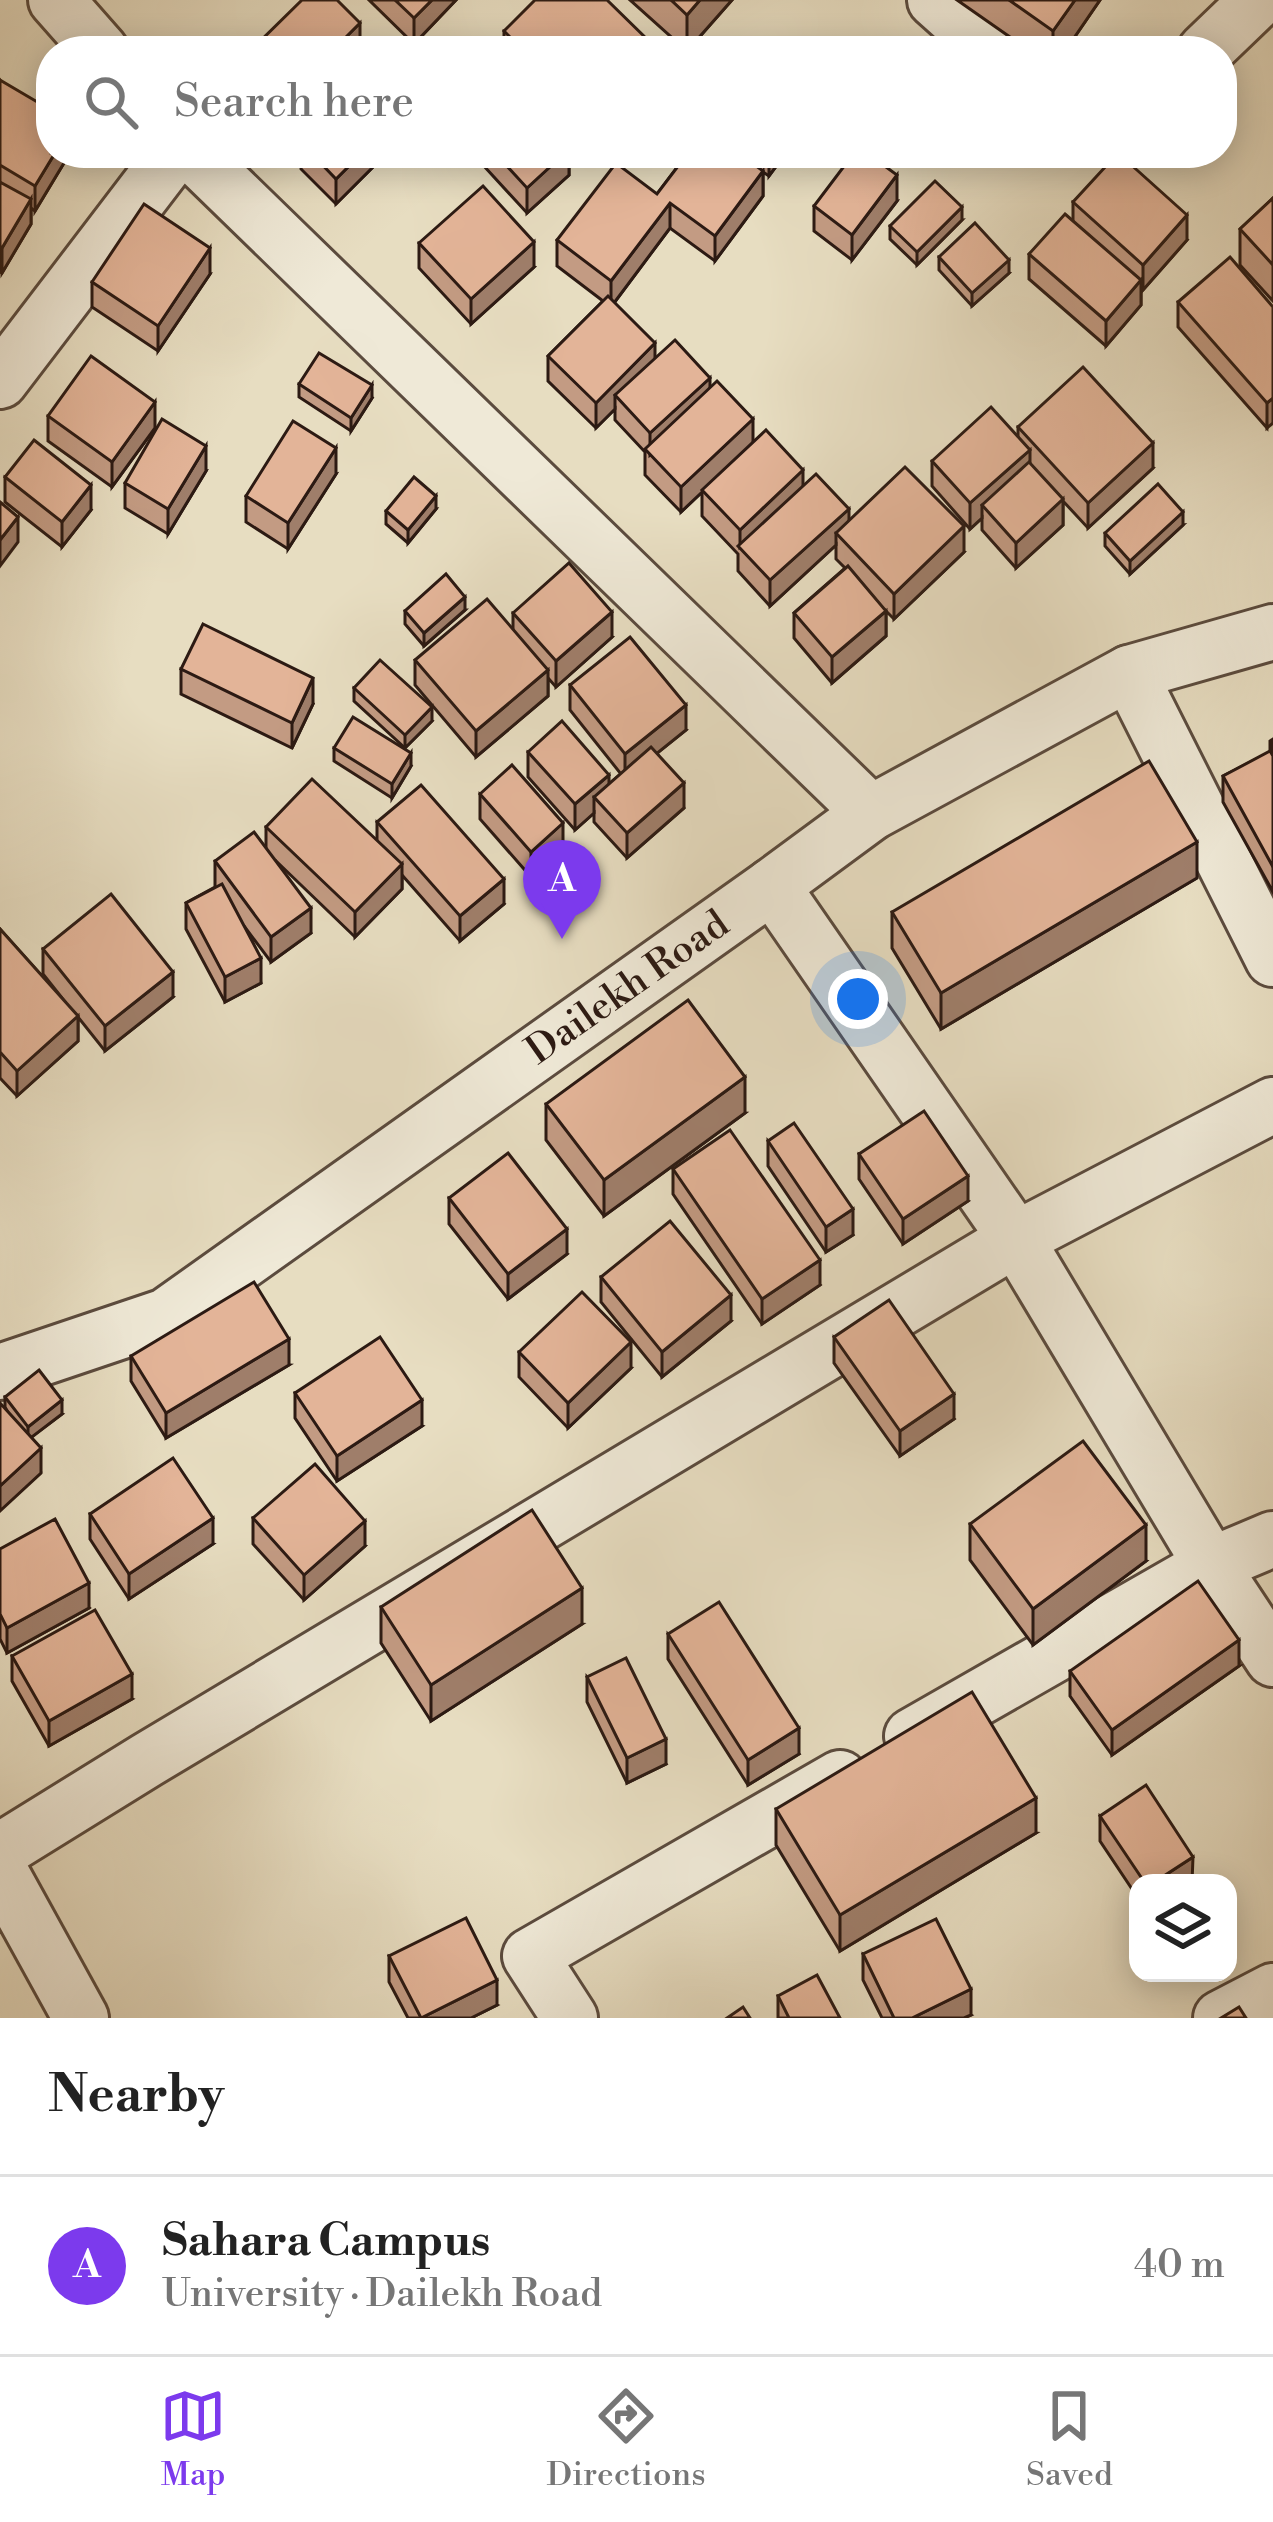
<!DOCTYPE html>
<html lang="en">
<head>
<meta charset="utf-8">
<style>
	body { margin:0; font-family:"Libre Bodoni",serif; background:#f2f2f2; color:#222 }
	.controls { position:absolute; right:36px; bottom:36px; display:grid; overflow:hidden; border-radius:24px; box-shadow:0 6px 30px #0003 }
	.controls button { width:108px; height:108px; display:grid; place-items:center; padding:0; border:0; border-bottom:3px solid #e0e0e0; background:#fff; color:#222; font:60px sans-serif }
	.you { position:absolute; left:858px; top:999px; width:42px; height:42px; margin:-30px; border:9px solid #fff; border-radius:50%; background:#1a73e8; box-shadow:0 0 0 18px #1a73e833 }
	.badge { display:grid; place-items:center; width:78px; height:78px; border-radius:50%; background:#7c3aed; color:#fff; font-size:39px; font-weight:700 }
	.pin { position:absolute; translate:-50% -99px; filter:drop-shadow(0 3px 6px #0008) }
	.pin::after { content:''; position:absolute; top:63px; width:42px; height:36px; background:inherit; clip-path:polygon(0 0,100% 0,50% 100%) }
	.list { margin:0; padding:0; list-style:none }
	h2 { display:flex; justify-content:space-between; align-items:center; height:156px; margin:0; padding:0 48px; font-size:51px }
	h2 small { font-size:39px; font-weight:400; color:#767676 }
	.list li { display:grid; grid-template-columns:78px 1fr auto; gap:36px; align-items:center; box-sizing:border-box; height:180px; padding:0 48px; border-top:3px solid #e0e0e0 }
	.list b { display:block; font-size:45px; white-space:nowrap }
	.list p { margin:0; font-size:39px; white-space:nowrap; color:#767676 }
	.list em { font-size:39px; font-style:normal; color:#767676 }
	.icon { flex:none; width:66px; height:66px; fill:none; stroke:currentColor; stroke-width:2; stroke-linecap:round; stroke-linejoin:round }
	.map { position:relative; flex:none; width:1273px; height:2018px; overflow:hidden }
	.search { position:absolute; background:#fff; box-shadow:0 6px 30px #0003; left:36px; right:36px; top:36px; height:132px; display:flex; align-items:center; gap:30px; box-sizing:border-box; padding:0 42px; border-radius:48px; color:#767676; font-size:45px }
	.sheet { height:336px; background:#fff }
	nav { display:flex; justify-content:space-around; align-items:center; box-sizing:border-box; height:168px; border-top:3px solid #e0e0e0; background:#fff; font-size:33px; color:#767676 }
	nav a { display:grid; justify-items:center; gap:6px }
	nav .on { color:#7c3aed }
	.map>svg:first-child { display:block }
</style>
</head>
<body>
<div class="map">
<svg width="1273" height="2018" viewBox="0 0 1273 2018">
	<rect width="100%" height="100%" fill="#e7ddc1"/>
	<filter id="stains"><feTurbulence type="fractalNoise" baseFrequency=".00167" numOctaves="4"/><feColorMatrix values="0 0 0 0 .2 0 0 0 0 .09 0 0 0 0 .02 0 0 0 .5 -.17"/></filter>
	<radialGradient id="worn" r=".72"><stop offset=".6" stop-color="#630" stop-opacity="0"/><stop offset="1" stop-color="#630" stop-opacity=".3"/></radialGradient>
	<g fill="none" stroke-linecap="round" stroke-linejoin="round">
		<g stroke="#5b4b3e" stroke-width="60">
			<g id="minor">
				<polyline points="56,0 101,51"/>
				<polyline points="935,0 992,51"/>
				<polyline points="1205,51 1258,0"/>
				<polyline points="192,153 871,813"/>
				<polyline points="0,381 174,153"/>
				<polyline points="1129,673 1273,959"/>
				<polyline points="772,886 1016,1239 1211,1565 1273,1659"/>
				<polyline points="0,1372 166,1316 772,886 871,813 1129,673 1273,632"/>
				<polyline points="912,1736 1211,1565 1273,1539"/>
				<polyline points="0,1851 147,1760 1016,1239 1273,1105"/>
				<polyline points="0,1871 81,2018"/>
				<polyline points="570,2018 530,1956 840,1778"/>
				<polyline points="1221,2018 1273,1991"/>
			</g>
		</g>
		<use href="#minor" stroke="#efe9d7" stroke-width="54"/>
	</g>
	<g fill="#c39b83" stroke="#2c1a13" stroke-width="3">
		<polygon points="369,0 456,0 414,44"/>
		<polygon points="630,0 732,0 687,51"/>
		<polygon points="957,0 1100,0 1065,51 1030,51"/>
		<polygon points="504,31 653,51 504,51"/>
		<polygon points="0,80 51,153 70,153 35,211 31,208 31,224 2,273 0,272"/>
		<polygon points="301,153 387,153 336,204 301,169"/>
		<polygon points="472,153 569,153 569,175 527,213"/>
		<polygon points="688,153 786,153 769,176 763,172 763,196 715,261 670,228 614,303 655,358 710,388 753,443 803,486 849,521 964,552 894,619 886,611 886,636 832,683 794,638 794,613 845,568 836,559 836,545 770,606 738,571 738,554 702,516 702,492 681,512 645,475 645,452 615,420 615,409 596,428 548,381 548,356 603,301 557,266 557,240 657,194"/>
		<polygon points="1273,198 1273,301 1240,265 1240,229"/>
		<polygon points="897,201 852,260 814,231 814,206"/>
		<polygon points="1073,202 1187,240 1143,290 1141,289 1141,305 1106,346 1029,279 1029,254 1073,221"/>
		<polygon points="962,220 917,265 890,239 890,226"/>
		<polygon points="419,243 534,267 471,324 419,268"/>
		<polygon points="939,257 1009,273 972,306 939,270"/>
		<polygon points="210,274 158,351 92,307 92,282"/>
		<polygon points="1178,302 1273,307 1267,428 1178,327"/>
		<polygon points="299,384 372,398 351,431 299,397"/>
		<polygon points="48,416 155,428 112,487 48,441"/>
		<polygon points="1018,427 1153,468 1088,528 1063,501 1063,525 1016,568 982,530 982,518 970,529 932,486 932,461 1018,437"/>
		<polygon points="206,471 168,534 125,508 125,483"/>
		<polygon points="336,474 288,549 246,522 246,496"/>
		<polygon points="5,477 91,510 62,547 5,502"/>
		<polygon points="436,509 408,543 386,524 386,511"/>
		<polygon points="1183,525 1130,574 1105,546 1105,533"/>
		<polygon points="465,610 424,646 405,624 405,611"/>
		<polygon points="513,613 612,637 556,687 548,678 548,696 476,757 415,685 415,660 513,629"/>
		<polygon points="181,669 313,704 292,748 181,694"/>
		<polygon points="570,685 686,730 657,753 684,808 627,858 594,822 594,813 575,830 528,777 528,752 609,784 621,774 570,710"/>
		<polygon points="354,688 432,721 405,748 354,701"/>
		<polygon points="1273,739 1273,892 1223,802 1223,776 1270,752 1270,741"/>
		<polygon points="334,748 411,766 392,798 334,761"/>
		<polygon points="480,794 563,848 531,877 480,819"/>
		<polygon points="377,822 504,904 460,941 402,875 402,889 355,937 275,860 311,933 271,962 244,926 261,983 225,1002 186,929 186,903 215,887 215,861 266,849 266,827 377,841"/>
		<polygon points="1197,878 941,1029 892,948 892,912"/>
		<polygon points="0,929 66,1003 43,974 43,949 173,997 105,1051 78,1017 78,1041 17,1096 0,1078"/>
		<polygon points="546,1104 745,1113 604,1216 546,1140"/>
		<polygon points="768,1141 853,1235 826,1252 768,1166"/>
		<polygon points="859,1154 968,1201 903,1244 859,1179"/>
		<polygon points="673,1169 820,1285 762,1324 673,1194"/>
		<polygon points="449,1198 567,1254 508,1299 449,1224"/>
		<polygon points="601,1277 731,1321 662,1377 601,1302"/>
		<polygon points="834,1337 954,1419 900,1456 834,1363"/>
		<polygon points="519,1352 631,1368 568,1428 519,1377"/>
		<polygon points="131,1356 289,1365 166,1438 131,1381"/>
		<polygon points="295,1393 422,1426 337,1481 295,1418"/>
		<polygon points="5,1397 62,1414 31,1437 41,1473 5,1407"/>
		<polygon points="90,1514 213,1544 129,1599 90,1539"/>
		<polygon points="253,1518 365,1546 304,1600 253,1544"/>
		<polygon points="970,1524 1146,1561 1033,1645 970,1560"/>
		<polygon points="0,1549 89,1608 7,1653 0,1639"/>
		<polygon points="381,1607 582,1624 431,1721 381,1643"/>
		<polygon points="668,1634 799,1754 748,1785 668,1659"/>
		<polygon points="12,1656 132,1699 49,1746 12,1681"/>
		<polygon points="1239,1666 1112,1755 1070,1696 1070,1671"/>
		<polygon points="587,1677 666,1764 627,1783 587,1702"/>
		<polygon points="776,1809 1036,1833 840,1951 776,1845"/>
		<polygon points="1100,1816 1193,1883 1138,1883 1138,1898 1100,1841"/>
		<polygon points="863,1954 971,2015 964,2018 882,2018 863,1980"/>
		<polygon points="389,1956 497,2005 471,2018 408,2018 389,1982"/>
		<polygon points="778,1996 840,2018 778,2018"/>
	</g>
	<g fill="#9f7e6a" stroke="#2c1a13" stroke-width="3">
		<polygon points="432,0 456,0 414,44 414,18"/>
		<polygon points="700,0 732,0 687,51 687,15"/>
		<polygon points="1075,0 1100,0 1065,51 1053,51 1053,31"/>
		<polygon points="360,23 360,48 357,51 332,51"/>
		<polygon points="55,153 70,153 35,211 35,186"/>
		<polygon points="362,153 387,153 336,204 336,179"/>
		<polygon points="565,153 569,153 569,175 527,213 527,188"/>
		<polygon points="769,153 786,153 769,176"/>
		<polygon points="763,171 763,196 715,261 715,236"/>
		<polygon points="897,175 897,201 852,260 852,235"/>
		<polygon points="31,199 31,224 2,273 2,248"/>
		<polygon points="670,203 670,228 611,307 611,281"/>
		<polygon points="962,207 962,220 917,265 917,252"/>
		<polygon points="1187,215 1187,240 1143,290 1143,265"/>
		<polygon points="534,242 534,267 471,324 471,299"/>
		<polygon points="210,248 210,274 158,351 158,326"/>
		<polygon points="1009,260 1009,273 972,306 972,293"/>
		<polygon points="1141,280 1141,305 1106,346 1106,321"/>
		<polygon points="655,343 655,368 615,395 615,409 596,428 596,403"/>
		<polygon points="710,378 710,403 650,455 650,433"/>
		<polygon points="372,385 372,398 351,431 351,418"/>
		<polygon points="1273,398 1273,423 1267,428 1267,403"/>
		<polygon points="155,402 155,428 112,487 112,462"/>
		<polygon points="753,419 753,444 681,512 681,487"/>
		<polygon points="1153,443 1153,468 1088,528 1088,503"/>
		<polygon points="206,446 206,471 168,534 168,509"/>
		<polygon points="336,448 336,474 288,549 288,523"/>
		<polygon points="1030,450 1030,475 982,505 982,518 970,529 970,503"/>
		<polygon points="803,470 803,495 740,547 740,530"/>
		<polygon points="91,485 91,510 62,547 62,522"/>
		<polygon points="436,496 436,509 408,543 408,530"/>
		<polygon points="1063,499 1063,525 1016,568 1016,543"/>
		<polygon points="849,509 849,534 836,533 836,545 770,606 770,580"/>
		<polygon points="1183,512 1183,525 1130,574 1130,561"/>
		<polygon points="18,517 18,542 0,566 0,540"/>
		<polygon points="964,526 964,552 894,619 894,594"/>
		<polygon points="465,597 465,610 424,646 424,633"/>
		<polygon points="886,611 886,636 832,683 832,657"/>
		<polygon points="612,612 612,637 556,687 556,661"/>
		<polygon points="548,670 548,696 476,757 476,731"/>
		<polygon points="313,678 313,704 292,748 292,723"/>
		<polygon points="686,705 686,730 625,779 625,754"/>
		<polygon points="432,707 432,721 405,748 405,735"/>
		<polygon points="411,753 411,766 392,798 392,784"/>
		<polygon points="609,775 609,800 594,797 594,813 575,830 575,804"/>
		<polygon points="684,783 684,808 627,858 627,833"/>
		<polygon points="563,823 563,848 531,877 531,852"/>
		<polygon points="1197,842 1197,878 941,1029 941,993"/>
		<polygon points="402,864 402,889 355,937 355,912"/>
		<polygon points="504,879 504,904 460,941 460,916"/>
		<polygon points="311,908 311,933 271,962 271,937"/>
		<polygon points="261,958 261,983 225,1002 225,977"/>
		<polygon points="173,972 173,997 105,1051 105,1026"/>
		<polygon points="78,1016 78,1041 17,1096 17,1071"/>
		<polygon points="745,1077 745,1113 604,1216 604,1180"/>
		<polygon points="968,1176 968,1201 903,1244 903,1219"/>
		<polygon points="853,1209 853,1235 826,1252 826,1227"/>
		<polygon points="567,1229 567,1254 508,1299 508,1274"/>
		<polygon points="820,1260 820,1285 762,1324 762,1299"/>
		<polygon points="731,1295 731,1321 662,1377 662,1352"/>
		<polygon points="289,1339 289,1365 166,1438 166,1413"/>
		<polygon points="631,1342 631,1368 568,1428 568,1403"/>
		<polygon points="954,1394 954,1419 900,1456 900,1431"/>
		<polygon points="62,1400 62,1414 28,1440 28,1427"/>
		<polygon points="422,1400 422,1426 337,1481 337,1456"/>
		<polygon points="41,1448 41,1473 0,1511 0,1486"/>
		<polygon points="213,1518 213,1544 129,1599 129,1574"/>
		<polygon points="365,1521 365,1546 304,1600 304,1575"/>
		<polygon points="1146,1525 1146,1561 1033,1645 1033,1609"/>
		<polygon points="89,1583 89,1608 7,1653 7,1628"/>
		<polygon points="582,1588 582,1624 431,1721 431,1685"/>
		<polygon points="1239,1640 1239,1666 1112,1755 1112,1730"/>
		<polygon points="132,1674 132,1699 49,1746 49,1721"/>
		<polygon points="799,1728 799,1754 748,1785 748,1760"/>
		<polygon points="666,1739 666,1764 627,1783 627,1758"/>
		<polygon points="1036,1798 1036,1833 840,1951 840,1915"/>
		<polygon points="1193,1857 1192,1883 1153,1883"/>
		<polygon points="497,1980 497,2005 471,2018 421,2018"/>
		<polygon points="971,1989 971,2015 964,2018 912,2018"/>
	</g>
	<g fill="#e3b498" stroke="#2c1a13" stroke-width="3">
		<polygon points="302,0 337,0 360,23 332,51 250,51"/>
		<polygon points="395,0 432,0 414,18"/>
		<polygon points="535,0 607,0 653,45 647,51 524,51 504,31"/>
		<polygon points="671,0 700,0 687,15"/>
		<polygon points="1009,0 1075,0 1053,31"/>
		<polygon points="0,80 51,110 51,153 55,153 35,186 0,165"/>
		<polygon points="311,153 362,153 336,179"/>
		<polygon points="495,153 565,153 527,188"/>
		<polygon points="688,153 739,153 763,171 715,236 670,203 611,281 557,240 616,163 657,194"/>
		<polygon points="854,153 867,153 897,175 852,235 814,206"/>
		<polygon points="1118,153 1187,215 1143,265 1073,202"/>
		<polygon points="935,181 962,207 917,252 890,226"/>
		<polygon points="0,182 31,199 2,248 0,246"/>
		<polygon points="483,186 534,242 471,299 419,243"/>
		<polygon points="1273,198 1273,265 1240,229"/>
		<polygon points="144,204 210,248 158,326 92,282"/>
		<polygon points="1065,214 1141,280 1106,321 1029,254"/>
		<polygon points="975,223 1009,260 972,293 939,257"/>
		<polygon points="1230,257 1273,307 1273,398 1267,403 1178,302"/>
		<polygon points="608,296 655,343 596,403 548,356"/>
		<polygon points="675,340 710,378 650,433 615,395"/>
		<polygon points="319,353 372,385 351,418 299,384"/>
		<polygon points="91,356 155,402 112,462 48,416"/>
		<polygon points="1083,367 1153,443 1088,503 1018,427"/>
		<polygon points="717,381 753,419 681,487 645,449"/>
		<polygon points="991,407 1030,450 970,503 932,461"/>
		<polygon points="162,419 206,446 168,509 125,483"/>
		<polygon points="293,421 336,448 288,523 246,496"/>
		<polygon points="766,430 803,470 740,530 702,490"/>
		<polygon points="34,440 91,485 62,522 5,477"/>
		<polygon points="1029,462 1063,499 1016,543 982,505"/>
		<polygon points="905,467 964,526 894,594 836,533"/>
		<polygon points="816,474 849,509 770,580 738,546"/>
		<polygon points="414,477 436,496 408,530 386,511"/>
		<polygon points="1158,484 1183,512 1130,561 1105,533"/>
		<polygon points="0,502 18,517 0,540"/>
		<polygon points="569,563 612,612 556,661 513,613"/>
		<polygon points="848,566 886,611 832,657 794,613"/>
		<polygon points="446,574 465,597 424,633 405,611"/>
		<polygon points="487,599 548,670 476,731 415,660"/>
		<polygon points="203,624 313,678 292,723 181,669"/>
		<polygon points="630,637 686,705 625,754 570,685"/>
		<polygon points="380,660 432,707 405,735 354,688"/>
		<polygon points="353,717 411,753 392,784 334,748"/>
		<polygon points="562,721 609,775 575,804 528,752"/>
		<polygon points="651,747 684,783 627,833 594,797"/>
		<polygon points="1270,751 1273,756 1273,867 1223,776"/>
		<polygon points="1149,761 1197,842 941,993 892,912"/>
		<polygon points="512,765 563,823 531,852 480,794"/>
		<polygon points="312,779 402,864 355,912 266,827"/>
		<polygon points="421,785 504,879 460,916 377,822"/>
		<polygon points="254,832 311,908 271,937 215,861"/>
		<polygon points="222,884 261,958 225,977 186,903"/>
		<polygon points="111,894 173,972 105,1026 43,949"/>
		<polygon points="0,929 78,1016 17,1071 0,1052"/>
		<polygon points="688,1000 745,1077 604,1180 546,1104"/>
		<polygon points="924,1111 968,1176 903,1219 859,1154"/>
		<polygon points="794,1123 853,1209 826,1227 768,1141"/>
		<polygon points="730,1130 820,1260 762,1299 673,1169"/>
		<polygon points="508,1153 567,1229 508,1274 449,1198"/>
		<polygon points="670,1221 731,1295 662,1352 601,1277"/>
		<polygon points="254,1282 289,1339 166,1413 131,1356"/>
		<polygon points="582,1292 631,1342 568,1403 519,1352"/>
		<polygon points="889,1300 954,1394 900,1431 834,1337"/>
		<polygon points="380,1337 422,1400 337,1456 295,1393"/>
		<polygon points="39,1370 62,1400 28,1427 5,1397"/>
		<polygon points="0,1403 41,1448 0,1486"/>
		<polygon points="1083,1441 1146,1525 1033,1609 970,1524"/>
		<polygon points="173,1458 213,1518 129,1574 90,1514"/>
		<polygon points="315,1464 365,1521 304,1575 253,1518"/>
		<polygon points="532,1510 582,1588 431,1685 381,1607"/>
		<polygon points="55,1519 89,1583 7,1628 0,1614 0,1549"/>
		<polygon points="1198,1581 1239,1640 1112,1730 1070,1671"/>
		<polygon points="719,1602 799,1728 748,1760 668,1634"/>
		<polygon points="95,1610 132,1674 49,1721 12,1656"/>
		<polygon points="626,1658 666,1739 627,1758 587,1677"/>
		<polygon points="972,1692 1036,1798 840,1915 776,1809"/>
		<polygon points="1146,1785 1193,1857 1153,1883 1145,1883 1100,1816"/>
		<polygon points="466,1918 497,1980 421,2018 389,1956"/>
		<polygon points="936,1919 971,1989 912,2018 894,2018 863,1954"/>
		<polygon points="817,1975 840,2018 789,2018 778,1996"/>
		<polygon points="743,2007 750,2018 727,2018"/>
		<polygon points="1239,2007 1246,2018 1221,2018"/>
	</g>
	<g text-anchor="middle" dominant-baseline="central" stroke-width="10" stroke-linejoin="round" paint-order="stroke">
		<g font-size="39" fill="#2c1a13" stroke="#efe9d7">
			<text transform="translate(628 988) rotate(-35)">Dailekh Road</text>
		</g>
	</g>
	<rect width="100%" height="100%" filter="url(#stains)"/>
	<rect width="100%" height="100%" fill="url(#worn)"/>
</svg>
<div class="controls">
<button><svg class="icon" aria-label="layers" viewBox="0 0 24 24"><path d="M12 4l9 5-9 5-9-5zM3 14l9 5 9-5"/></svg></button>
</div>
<div class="you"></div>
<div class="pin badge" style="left:562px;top:939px">A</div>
<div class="search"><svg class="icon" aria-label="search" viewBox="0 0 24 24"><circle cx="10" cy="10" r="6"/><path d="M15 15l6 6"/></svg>Search here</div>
</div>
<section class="sheet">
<h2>Nearby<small></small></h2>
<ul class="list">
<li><span class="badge">A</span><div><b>Sahara Campus</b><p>University · Dailekh Road</p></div><em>40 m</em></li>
</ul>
</section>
<nav>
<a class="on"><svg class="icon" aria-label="map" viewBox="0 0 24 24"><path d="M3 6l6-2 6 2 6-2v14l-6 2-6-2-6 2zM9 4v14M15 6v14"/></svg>Map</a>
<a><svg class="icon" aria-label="directions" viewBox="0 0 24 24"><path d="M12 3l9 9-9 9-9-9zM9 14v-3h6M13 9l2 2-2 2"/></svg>Directions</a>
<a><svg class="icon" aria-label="saved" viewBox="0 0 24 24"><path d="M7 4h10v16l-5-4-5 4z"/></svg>Saved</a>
</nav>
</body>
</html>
